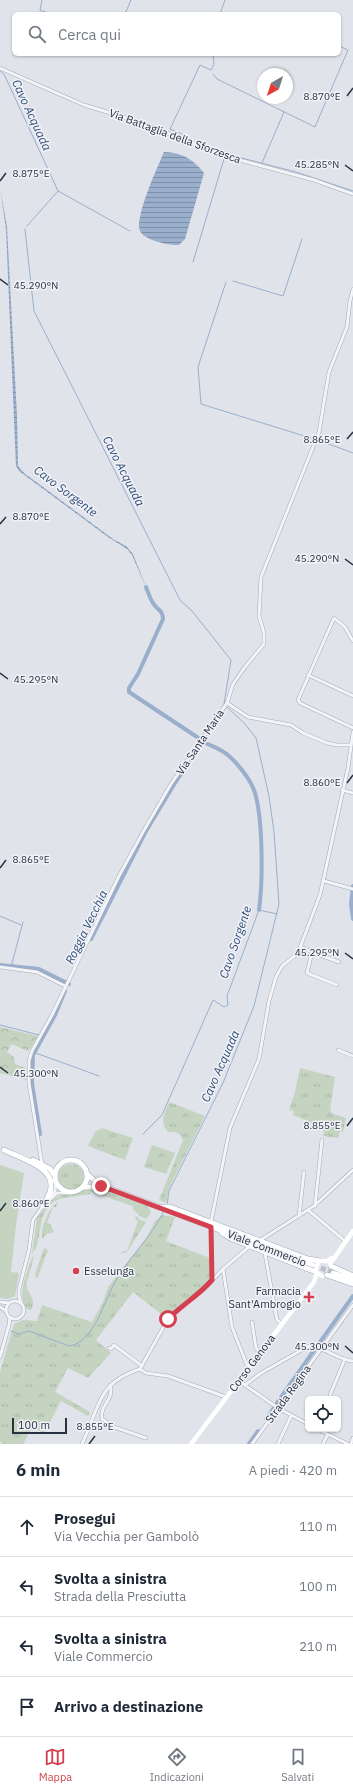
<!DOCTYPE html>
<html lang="it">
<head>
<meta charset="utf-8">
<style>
	body { margin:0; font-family:"IBM Plex Sans",sans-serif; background:#f2f2f3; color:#1f2937 }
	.controls { position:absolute; right:12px; bottom:12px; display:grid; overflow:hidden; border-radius:6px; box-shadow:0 1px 3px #0004 }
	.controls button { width:36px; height:36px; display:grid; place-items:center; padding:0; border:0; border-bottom:1px solid #e0e1e3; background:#fff; color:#1f2937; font:20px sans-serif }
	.compass { position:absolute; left:257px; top:68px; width:36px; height:36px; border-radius:50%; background:#fff; box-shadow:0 1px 3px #0004; rotate:219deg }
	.scale { position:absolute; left:12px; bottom:10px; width:55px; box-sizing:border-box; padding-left:4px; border:2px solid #283042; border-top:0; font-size:11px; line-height:14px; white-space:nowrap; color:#283042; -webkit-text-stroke:3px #f0f2f7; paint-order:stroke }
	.stop { position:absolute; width:12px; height:12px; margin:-9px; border:3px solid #d4404f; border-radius:50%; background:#fff }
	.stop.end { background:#d4404f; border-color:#fff; box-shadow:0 1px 4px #0008 }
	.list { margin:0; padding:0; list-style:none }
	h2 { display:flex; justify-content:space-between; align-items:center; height:52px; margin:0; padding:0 16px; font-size:17px }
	h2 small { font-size:13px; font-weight:400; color:#747a83 }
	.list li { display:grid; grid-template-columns:26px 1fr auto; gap:12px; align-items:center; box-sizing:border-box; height:60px; padding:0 16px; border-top:1px solid #e0e1e3 }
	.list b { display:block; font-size:15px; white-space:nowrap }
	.list p { margin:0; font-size:13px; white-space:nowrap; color:#747a83 }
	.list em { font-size:13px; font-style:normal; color:#747a83 }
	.icon { flex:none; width:22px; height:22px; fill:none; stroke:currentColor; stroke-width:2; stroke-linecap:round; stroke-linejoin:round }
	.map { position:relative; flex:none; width:353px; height:1444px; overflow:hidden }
	.search { position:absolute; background:#fff; box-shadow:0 1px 3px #0004; left:12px; right:12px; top:12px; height:44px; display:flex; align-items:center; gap:10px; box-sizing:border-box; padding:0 14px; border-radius:6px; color:#747a83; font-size:15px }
	.sheet { height:292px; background:#fff }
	nav { display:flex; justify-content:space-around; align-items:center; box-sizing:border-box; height:56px; border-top:1px solid #e0e1e3; background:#fff; font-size:11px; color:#747a83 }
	nav a { display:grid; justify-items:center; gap:2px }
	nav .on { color:#d4404f }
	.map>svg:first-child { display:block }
</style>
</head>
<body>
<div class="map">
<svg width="353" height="1444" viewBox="0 0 353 1444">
	<defs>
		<pattern id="grass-tufts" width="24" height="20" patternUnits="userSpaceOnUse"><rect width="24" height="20" fill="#c5d4c1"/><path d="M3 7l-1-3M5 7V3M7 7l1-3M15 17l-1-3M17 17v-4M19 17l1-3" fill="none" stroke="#a9b6a7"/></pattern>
		<pattern id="forest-crowns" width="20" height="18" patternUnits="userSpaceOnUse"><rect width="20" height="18" fill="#c5d4c1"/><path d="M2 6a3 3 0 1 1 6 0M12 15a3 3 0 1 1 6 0" fill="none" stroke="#a9b6a7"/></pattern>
		<pattern id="water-rules" width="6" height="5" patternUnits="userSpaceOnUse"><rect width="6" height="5" fill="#99afcb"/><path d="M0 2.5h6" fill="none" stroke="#7d8fa6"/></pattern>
	</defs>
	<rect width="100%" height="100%" fill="#e0e3ea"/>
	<g fill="url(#grass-tufts)">
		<polygon points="300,1068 335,1077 330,1110 333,1114 346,1118 343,1132 340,1131 338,1138 323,1136 324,1128 293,1115 294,1111 289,1110 295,1092"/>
		<path d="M 169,1102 L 205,1116 L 170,1186 L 166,1203 L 159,1200 L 183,1140 C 181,1133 175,1131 168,1132 C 159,1122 165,1113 169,1102 Z"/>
		<polygon points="102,1128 133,1138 125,1160 88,1146 95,1132"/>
		<polygon points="152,1145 175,1153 166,1174 144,1167"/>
		<circle cx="71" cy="1177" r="13"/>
		<path d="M 98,1188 L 147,1206 L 151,1211 L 150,1214 L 146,1219 L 140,1216 L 133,1209 L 133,1206 L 91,1192 L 90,1194 L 59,1199 C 33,1210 45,1243 32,1253 L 37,1218 L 52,1200 L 62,1194 L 71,1194 L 86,1189 Z"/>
		<path d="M 58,1202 L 56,1207 L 53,1207 L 47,1223 L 50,1224 L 54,1232 L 47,1234 L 42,1239 C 41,1225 47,1211 58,1202 Z"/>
		<polygon points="162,1215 175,1217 166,1241 210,1258 210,1279 208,1283 203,1289 183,1302 166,1318 133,1292 96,1340 111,1353 88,1378 68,1368 55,1392 90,1412 88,1416 61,1401 44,1434 33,1426 23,1444 2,1444 0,1441 0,1372 14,1324 23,1320 37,1321 42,1305 92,1322 103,1302 108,1287 147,1237 155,1221"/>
		<polygon points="136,1216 140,1220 146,1222 127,1252 119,1254 124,1251 127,1251 138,1221 135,1219"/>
		<polygon points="44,1248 48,1250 37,1279 35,1274"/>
		<path d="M 32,1257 L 34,1257 L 26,1285 C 28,1294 37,1300 31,1310 L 29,1310 C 14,1298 28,1272 32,1257 Z"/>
	</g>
	<polygon fill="url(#forest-crowns)" points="0,1027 38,1036 31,1048 27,1051 12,1044 7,1052 14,1057 15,1064 26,1068 27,1080 0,1073"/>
	<polygon fill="#c5d4c1" points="0,1165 24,1173 16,1225 11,1272 19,1273 15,1296 8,1299 0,1298"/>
	<g fill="url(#water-rules)">
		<path d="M 164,152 C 182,153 192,158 204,173 L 185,239 L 179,245 C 170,246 144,240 140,231 C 134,218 158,166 164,152 Z"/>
		<polygon points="0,188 7,227 17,416 18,466 24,473 113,539 126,546 133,554 148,592 132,555 127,549 108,537 19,471 16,466 6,229"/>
	</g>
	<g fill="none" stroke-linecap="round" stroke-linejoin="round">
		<g stroke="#99afcb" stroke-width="1">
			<polyline points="42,0 40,10 50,14"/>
			<polyline points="125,14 131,0"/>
			<polyline points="220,14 225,0"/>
			<polyline points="0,71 4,74 58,191 27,226"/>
			<polyline points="213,74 217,79 315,127 348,50 339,46"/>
			<polyline points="183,136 182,134 170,129 200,65 211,70 214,64 213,54"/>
			<polyline points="230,155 296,172 353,191"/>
			<polyline points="262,163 284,112"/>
			<polyline points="58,191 130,231"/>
			<polyline points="25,229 34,311 180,600 192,611 231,660 224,704"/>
			<polyline points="193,262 224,159"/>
			<polyline points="233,281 283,296 302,239"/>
			<polyline points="226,282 198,367 201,404 314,439"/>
			<polyline points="318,440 353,453"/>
			<polyline points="0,916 21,925"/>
			<polyline points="11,967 23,922"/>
			<polyline points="0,1025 43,1036"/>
			<polyline points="33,1052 99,1076"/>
			<polyline points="143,1134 162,1115 213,1000 224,1007 228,1005 227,996 259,910 277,914"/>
			<polyline points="167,1205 169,1191 223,1083 254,1006 279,904 274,832 269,796 256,738 245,724 226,706"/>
			<path d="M 11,1331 L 19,1334 L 29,1331 L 69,1346 C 77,1345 83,1340 89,1333 C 101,1318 106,1298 115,1282 C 129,1257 151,1238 164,1211"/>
		</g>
		<g stroke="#99afcb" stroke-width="4">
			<path d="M 146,587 C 148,592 150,599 153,603 C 157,610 163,610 163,619 L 138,674 L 129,688 L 129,692 L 200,739"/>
			<path d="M 202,741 C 211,746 222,749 229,756 C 239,765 251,780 255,793 C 263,820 263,882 259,910"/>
			<polyline points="353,886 351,904 353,919"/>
			<polyline points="91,939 146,831 175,783 203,741"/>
			<polyline points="0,965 39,969 69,984"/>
			<polyline points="40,1134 32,1083 33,1055 55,1015 65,991"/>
			<polyline points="318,1345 353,1296"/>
			<polyline points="277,1403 315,1349"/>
			<polyline points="266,1419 274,1408"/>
			<polyline points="249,1444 258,1431"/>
		</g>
		<polyline stroke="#bbbfc8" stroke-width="5" stroke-dasharray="5 2.5" stroke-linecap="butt" points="314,1265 333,1273"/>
		<g stroke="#a5aab4" stroke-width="4">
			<g id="street">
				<polyline points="0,68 84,105 127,118 181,138 221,155 314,180 353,194"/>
				<polyline points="353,641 345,627 334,618 298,700 300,703 353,728"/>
				<polyline points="308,675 353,696"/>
				<polyline points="227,703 248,717 291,725 303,733 327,743 337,745 350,745"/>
				<polyline points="342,790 353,793"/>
				<polyline points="324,881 353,889"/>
				<polyline points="301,947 312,952 307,973 337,985"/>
				<polyline points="312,952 339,962"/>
				<polyline points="0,967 37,972 65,986"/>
				<polyline points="338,1050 353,1056"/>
				<polyline points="42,1164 29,1083 29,1061 32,1051 52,1015 119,876 143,832 171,784 227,703 233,684 245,667 264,644 264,633 259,616 261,577 319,432 329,372 347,327 350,301 353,289"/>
				<polyline points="49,1199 55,1191 56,1182"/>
				<polyline points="51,1199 57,1193 69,1193"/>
				<polyline points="315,1206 322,1140"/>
				<polyline points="308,1210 345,1241"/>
				<polyline points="299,1216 304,1172"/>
				<polyline points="211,1222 230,1128 259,1059 269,1001 276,977 282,966 298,953 320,895 348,768 353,732"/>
				<polyline points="211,1227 212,1280"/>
				<polyline points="259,1241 314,1206 353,1170"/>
				<polyline points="265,1254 277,1320 282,1324"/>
				<polyline points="223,1269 232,1327 248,1368"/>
				<circle cx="15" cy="1310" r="9"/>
				<polyline points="0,1302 9,1303"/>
				<polyline points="21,1303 19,1296 19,1289 29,1250 33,1220 43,1206"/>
				<polyline points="0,1307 6,1311"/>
				<polyline points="252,1322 256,1348 260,1353"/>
				<polyline points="109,1348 111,1349 114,1345 142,1366"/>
				<polyline points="0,1357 9,1325 10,1317"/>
				<polyline points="140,1369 146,1373 168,1376 226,1397"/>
				<polyline points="239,1381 278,1408 308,1424"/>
				<path d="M 110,1385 C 115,1400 99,1405 102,1419 L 114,1427 L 146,1438"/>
				<path d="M 245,1385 L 261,1373 L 309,1346 C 323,1346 338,1360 353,1361"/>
				<polyline points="330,1395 345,1359"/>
				<polyline points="317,1429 348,1444"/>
				<path d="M 82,1444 C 99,1409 97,1382 140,1369 L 168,1319 L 179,1308 L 202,1291 L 223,1269 L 250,1246"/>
				<polyline points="252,1444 353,1305"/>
				<polyline points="278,1444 291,1416"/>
				<polyline points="323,1444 328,1434"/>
				<polyline points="351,1444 353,1438"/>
			</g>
		</g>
		<g stroke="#9fa7b6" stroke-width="6">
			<g id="primary">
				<path d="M 4,1150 C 18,1157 53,1167 51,1186 C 51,1194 46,1200 43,1206"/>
				<circle cx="71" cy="1176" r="16"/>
				<polyline points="33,1160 50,1169 55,1176"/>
				<polyline points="87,1174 96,1182 108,1188 313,1265"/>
				<polyline points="83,1187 103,1187"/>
				<polyline points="163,1207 170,1207 308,1259 320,1261"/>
				<polyline points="222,1233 230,1238 316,1272"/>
				<polyline points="331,1266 353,1276"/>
				<polyline points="333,1273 353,1280"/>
				<polyline points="327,1275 353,1284"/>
			</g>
		</g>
		<use href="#street" stroke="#f3f4f8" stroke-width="3"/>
		<g stroke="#fff" stroke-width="4.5">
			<polyline points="330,1264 353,1231"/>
			<polyline points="322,1276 316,1272 317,1265 320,1261 327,1261 332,1258"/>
			<polyline points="191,1444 314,1282 317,1273"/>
		</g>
		<use href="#primary" stroke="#fff" stroke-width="5"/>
	</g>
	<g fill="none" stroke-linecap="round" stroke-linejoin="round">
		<path stroke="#d4404f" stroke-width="5" d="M 101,1186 L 211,1227 L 212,1280 C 199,1295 182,1305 168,1319"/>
	</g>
	<path fill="none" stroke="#283042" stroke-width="1.5" d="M 347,96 L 353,88M 345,165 L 353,171M 0,181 L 6,173M 0,279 L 8,285M 347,439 L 353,432M 0,524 L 6,517M 345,559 L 353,565M 0,673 L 8,679M 347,783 L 353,775M 0,868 L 6,860M 345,953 L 353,959M 0,1067 L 8,1073M 347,1126 L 353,1118M 0,1211 L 6,1203M 345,1346 L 353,1353M 89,1444 L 95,1436"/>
	<g fill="#d4404f" stroke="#f0f2f7" stroke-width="1.5">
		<circle cx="76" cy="1271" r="4"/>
		<path d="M307 1291h4v4h4v4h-4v4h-4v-4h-4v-4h4z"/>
	</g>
	<g text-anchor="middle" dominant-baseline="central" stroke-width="3" stroke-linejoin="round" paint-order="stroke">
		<g font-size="11" fill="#283042" stroke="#f0f2f7">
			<text transform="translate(175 136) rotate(20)">Via Battaglia della Sforzesca</text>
			<text transform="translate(200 742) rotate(-56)">Via Santa Maria</text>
			<text transform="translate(267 1248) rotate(21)">Viale Commercio</text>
			<text transform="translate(252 1363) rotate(-53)">Corso Genova</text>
			<text transform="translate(288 1394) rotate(-54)">Strada Regina</text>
		</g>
		<g font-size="11" fill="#283042" stroke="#f0f2f7" text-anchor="start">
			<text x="84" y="1271">Esselunga</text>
			<text x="301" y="1291" text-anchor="end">Farmacia<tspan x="301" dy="13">Sant'Ambrogio</tspan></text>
		</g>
		<g font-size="12" font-style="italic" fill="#304d78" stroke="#f0f2f7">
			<text transform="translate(32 115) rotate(65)">Cavo Acquada</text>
			<text transform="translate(124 471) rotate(63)">Cavo Acquada</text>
			<text transform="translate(66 491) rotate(37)">Cavo Sorgente</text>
			<text transform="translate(86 927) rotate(-64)">Roggia Vecchia</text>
			<text transform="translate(235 942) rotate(-71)">Cavo Sorgente</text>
			<text transform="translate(220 1066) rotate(-66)">Cavo Acquada</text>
		</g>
	</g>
	<g font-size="10" text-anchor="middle" fill="#283042" stroke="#f0f2f7" stroke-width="3" stroke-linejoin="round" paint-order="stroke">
		<text x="322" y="100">8.870°E</text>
		<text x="317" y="168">45.285°N</text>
		<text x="31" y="177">8.875°E</text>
		<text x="36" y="289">45.290°N</text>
		<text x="322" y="443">8.865°E</text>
		<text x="31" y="520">8.870°E</text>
		<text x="317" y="562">45.290°N</text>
		<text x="36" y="683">45.295°N</text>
		<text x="322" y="786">8.860°E</text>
		<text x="31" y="863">8.865°E</text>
		<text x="317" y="956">45.295°N</text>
		<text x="36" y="1077">45.300°N</text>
		<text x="322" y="1129">8.855°E</text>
		<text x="31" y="1207">8.860°E</text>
		<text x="317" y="1350">45.300°N</text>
		<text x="95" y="1430">8.855°E</text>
	</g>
</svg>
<div class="controls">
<button><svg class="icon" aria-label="locate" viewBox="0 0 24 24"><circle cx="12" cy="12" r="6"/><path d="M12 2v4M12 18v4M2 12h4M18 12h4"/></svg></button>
</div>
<svg class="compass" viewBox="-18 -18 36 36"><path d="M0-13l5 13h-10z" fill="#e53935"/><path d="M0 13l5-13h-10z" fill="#747a83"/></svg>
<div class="scale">100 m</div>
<div class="stop" style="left:168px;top:1319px"></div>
<div class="stop end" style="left:101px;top:1186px"></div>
<div class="search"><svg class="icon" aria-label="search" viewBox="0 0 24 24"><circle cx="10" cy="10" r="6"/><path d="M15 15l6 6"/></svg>Cerca qui</div>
</div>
<section class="sheet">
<h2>6 min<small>A piedi · 420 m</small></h2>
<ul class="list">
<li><svg class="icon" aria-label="ahead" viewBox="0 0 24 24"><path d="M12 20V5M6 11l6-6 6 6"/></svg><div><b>Prosegui</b><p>Via Vecchia per Gambolò</p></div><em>110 m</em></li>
<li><svg class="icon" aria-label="left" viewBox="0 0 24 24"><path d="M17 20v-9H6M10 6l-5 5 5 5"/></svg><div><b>Svolta a sinistra</b><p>Strada della Presciutta</p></div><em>100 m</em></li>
<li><svg class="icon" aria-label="left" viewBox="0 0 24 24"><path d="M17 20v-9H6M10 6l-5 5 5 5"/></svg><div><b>Svolta a sinistra</b><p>Viale Commercio</p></div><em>210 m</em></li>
<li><svg class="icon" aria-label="arrive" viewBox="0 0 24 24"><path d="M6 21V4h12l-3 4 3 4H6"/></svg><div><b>Arrivo a destinazione</b></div></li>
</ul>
</section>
<nav>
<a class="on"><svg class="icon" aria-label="map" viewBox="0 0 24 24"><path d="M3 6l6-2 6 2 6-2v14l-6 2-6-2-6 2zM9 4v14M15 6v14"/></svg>Mappa</a>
<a><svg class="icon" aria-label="directions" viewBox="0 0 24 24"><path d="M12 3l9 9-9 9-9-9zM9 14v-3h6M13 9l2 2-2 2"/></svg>Indicazioni</a>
<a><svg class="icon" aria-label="saved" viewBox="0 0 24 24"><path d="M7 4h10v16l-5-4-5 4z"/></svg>Salvati</a>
</nav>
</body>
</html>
